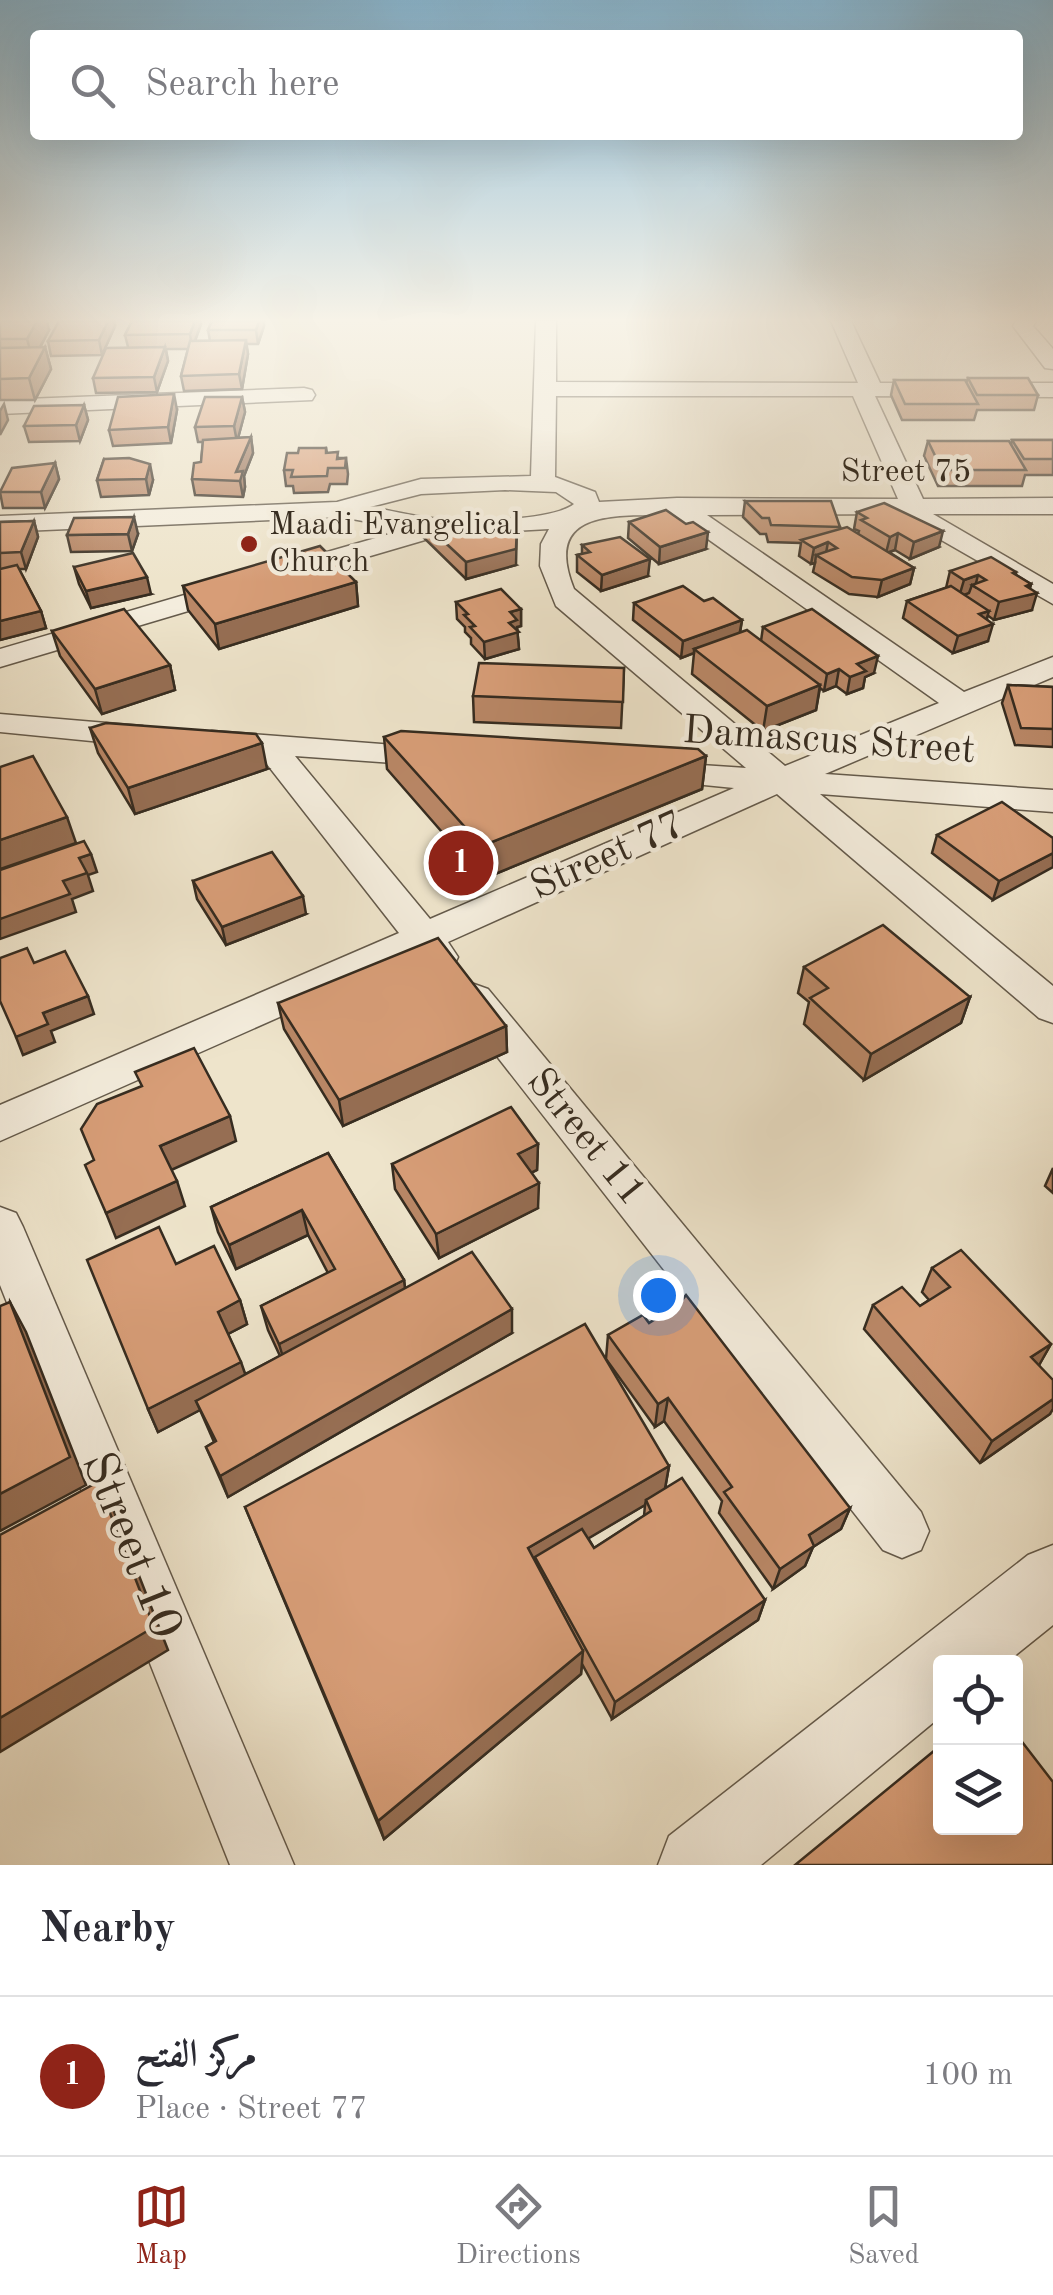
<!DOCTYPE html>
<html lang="en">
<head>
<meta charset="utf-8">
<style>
	body { margin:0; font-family:"Old Standard TT",Amiri,serif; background:#f7f7f7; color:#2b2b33 }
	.controls { position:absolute; right:30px; bottom:30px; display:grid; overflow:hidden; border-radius:10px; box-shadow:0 10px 40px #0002 }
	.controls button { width:90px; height:90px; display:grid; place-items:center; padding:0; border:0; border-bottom:2px solid #e1e1e2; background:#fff; color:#2b2b33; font:50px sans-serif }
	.you { position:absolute; left:658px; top:1295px; width:35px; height:35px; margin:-25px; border:8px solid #fff; border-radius:50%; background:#1a73e8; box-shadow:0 0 0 15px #1a73e833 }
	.badge { display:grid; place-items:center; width:65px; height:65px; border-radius:50%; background:#8f2418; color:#fff; font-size:32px; font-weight:700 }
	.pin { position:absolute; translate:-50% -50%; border:5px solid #fff; box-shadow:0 2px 10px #0006 }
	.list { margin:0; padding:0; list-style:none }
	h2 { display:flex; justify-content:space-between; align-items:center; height:130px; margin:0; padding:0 40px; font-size:42px }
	h2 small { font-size:32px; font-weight:400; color:#7c7c81 }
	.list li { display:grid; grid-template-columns:65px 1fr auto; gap:30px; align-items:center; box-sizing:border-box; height:160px; padding:0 40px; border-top:2px solid #e1e1e2 }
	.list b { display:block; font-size:38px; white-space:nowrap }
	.list p { margin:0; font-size:32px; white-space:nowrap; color:#7c7c81 }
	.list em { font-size:32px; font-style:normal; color:#7c7c81 }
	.icon { flex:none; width:55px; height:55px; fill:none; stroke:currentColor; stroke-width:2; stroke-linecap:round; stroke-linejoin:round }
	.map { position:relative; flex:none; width:1053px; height:1865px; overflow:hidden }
	.search { position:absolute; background:#fff; box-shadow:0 10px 40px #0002; left:30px; right:30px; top:30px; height:110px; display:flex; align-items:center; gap:25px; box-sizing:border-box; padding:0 35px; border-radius:10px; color:#7c7c81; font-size:38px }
	.sheet { height:290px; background:#fff }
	nav { display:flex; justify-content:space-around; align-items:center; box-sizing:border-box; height:140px; border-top:2px solid #e1e1e2; background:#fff; font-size:28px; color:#7c7c81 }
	nav a { display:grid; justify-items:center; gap:5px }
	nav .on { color:#8f2418 }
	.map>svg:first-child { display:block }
</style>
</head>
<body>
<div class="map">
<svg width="1053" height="1865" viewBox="0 0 1053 1865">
	<rect width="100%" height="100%" fill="#eee4cb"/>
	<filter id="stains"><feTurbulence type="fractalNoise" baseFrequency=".002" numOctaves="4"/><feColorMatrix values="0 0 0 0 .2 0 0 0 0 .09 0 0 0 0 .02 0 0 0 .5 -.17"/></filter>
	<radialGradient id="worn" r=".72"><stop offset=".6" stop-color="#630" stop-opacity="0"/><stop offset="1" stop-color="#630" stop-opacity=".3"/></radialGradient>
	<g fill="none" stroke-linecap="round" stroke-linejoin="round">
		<g stroke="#645a4b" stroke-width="3">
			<g id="minor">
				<path d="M 536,321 L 556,321 L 556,382 L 858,383 L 831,321 L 851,321 L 880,383 L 1053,383 L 1053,397 L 875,396 L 923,499 L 1053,498 L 1053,514 L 933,514 L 1053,584 L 1053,604 L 896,514 L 707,515 L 964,692 L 1053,657 L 1053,677 L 825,774 L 1053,790 L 1053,812 L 820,794 L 1053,986 L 1053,1023 L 1039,1018 L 777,794 L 448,942 L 458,957 L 453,967 C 436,972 428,970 417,956 L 0,1141 L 0,1105 L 399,933 L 259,754 L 201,748 L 196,741 L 201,734 L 212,731 L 447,749 L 452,756 L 447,763 L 436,766 L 295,756 L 430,919 L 734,788 L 644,779 L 640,772 L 644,765 L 656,762 L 746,768 L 556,606 L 540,566 L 541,544 L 549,529 L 442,535 L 285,581 L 275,579 L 271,573 L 275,567 L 407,529 L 341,517 L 0,532 L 0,516 L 337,502 L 421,479 L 531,476 ZM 556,396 L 853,396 L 898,499 L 677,498 L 599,502 L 595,492 L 555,477 ZM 505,490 L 556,492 L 574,504 C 552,521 470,522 441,519 C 417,517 393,511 370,507 L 421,494 ZM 674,515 L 939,703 L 785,766 L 574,589 C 541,507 619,516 674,515 Z"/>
				<polygon points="1016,321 1036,321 1033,326 1053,349 1053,369 1045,368 1016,330 1013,326"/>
				<polygon points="304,388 312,390 315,395 312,400 0,414 0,400"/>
				<polygon points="232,581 246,589 242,595 0,667 0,649"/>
				<polygon points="0,714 142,726 153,729 158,736 153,743 142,746 0,732"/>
				<polygon points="474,984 488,989 921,1512 929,1531 921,1550 902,1558 883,1550 460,1009 454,999 460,989"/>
				<polygon points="0,1207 16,1213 23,1227 294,1865 230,1865 0,1285"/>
			</g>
		</g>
		<g stroke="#645a4b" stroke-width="3">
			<polygon id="tertiary" points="1053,1545 1053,1625 1007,1662 940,1662 940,1717 761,1865 658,1865 669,1836 1028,1555"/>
		</g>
		<use href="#minor" fill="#f4eddd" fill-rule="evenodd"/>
		<use href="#tertiary" fill="#f4eddd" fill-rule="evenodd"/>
	</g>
	<g fill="#b98766" stroke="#362c20" stroke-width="2.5" fill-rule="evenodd">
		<polygon points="0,321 49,330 40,348 45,347 51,369 35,400 0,400"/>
		<polygon points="132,321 200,321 201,324 195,341 210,341 208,330 212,321 264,321 264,326 258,344 246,344 248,354 242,389 184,391 181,376 188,349 166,349 168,361 157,392 96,393 93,378 128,347 125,335"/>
		<polygon points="115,326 102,355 51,356 48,341"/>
		<polygon points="968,378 1038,395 1034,410 977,410 974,420 902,420 891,395 894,380 966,383"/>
		<polygon points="242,397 245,412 238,438 251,437 253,453 244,476 245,487 243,497 195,495 192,479 201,462 203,442 198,442 195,427"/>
		<polygon points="84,405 88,420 80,441 29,442 24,426"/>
		<polygon points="177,410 171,443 113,446 109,430"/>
		<polygon points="1012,440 1053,440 1053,475 1025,475 1022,486 938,486 924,456 928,441 1011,445"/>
		<polygon points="326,448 327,453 339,458 346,458 348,474 347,484 330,484 328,492 294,493 293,486 286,486 284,470 298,453"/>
		<polygon points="104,459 153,480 149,495 101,497 97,480"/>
		<polygon points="55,463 59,479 45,508 3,508 0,492"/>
		<polygon points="745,501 840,527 840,529 858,534 859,531 854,529 857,512 939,547 910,559 895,550 889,552 914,568 910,584 878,597 849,594 813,572 815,563 811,564 799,556 801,543 768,542 766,534 760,534 743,517"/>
		<polygon points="34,521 38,537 26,569 19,569 41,611 46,628 0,640 0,522"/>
		<polygon points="422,521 516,565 466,579 423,537"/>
		<polygon points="629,522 706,549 659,564 628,538"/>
		<polygon points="138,534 132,551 71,552 67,535"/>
		<polygon points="582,545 648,576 601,591 577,572 577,555 582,554"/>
		<polygon points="74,567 151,594 91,608 79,584"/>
		<polygon points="950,571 1016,572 1016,575 1031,584 1030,588 1032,610 994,620 987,615 988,641 953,653 903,618 907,601 946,588"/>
		<polygon points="356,582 358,606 219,649 188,610 183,586"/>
		<polygon points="704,601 742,620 740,633 761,641 763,627 874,673 865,677 863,688 847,694 836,686 824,691 820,688 816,710 763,731 692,674 694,653 681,658 633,620 634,603"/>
		<polygon points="456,602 521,609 521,626 517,627 519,649 485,659 471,644 471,638 465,632 465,627 457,619"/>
		<polygon points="52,631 170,665 175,690 102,714 60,656"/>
		<polygon points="624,668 621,728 474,722 473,696"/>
		<polygon points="1008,685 1053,687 1053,747 1015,745 1002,703"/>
		<polygon points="90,728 267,769 135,814 98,753"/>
		<polygon points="384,737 706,756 702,789 483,879 387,769"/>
		<polygon points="937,835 1053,838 993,900 932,853"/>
		<polygon points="193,881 306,914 226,945 197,899"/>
		<polygon points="804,967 970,997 961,1023 864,1080 804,1024 809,1002 798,993"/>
		<polygon points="278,1003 506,1026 507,1052 343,1126 284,1029"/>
		<polygon points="538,1144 537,1170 531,1173 538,1208 439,1258 395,1189 392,1164"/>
		<polygon points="328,1153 404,1280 405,1288 512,1333 228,1497 206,1447 214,1442 200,1410 158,1432 148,1409 176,1264 240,1300 247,1324 228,1334 245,1374 280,1356 268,1330 261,1306 328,1273 308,1235 236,1269 218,1232 211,1207"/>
		<polygon points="1053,1168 1053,1193 1045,1186"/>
		<polygon points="932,1268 1051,1344 1039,1365 1050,1414 980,1463 864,1329 873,1305 920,1306 929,1300 922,1292"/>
		<polygon points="649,1323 850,1508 841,1529 813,1547 805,1566 773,1589 719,1513 722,1501 664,1421 655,1427 606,1359 608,1335"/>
		<path d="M 669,1466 L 665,1489 L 765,1600 L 758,1620 L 612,1719 L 582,1664 L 581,1674 L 384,1839 L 245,1507 ZM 645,1505 L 644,1516 L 594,1548 L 588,1538 Z"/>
	</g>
	<g fill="#966e53" stroke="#362c20" stroke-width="2.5">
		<polygon points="37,321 47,321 49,330 33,360 27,339"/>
		<polygon points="108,321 114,321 115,326 102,355 99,340"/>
		<polygon points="195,321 200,321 201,324 192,349 190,334"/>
		<polygon points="259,321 264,321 264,326 258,344 256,330"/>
		<polygon points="246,340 248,354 242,389 239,374"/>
		<polygon points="45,347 51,369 35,400 29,378"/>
		<polygon points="165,347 168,361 157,392 154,377"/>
		<polygon points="174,394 177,410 171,443 168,427"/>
		<polygon points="242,397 245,412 237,442 234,426"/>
		<polygon points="4,404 8,420 0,435 0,411"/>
		<polygon points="84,405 88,420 80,441 76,425"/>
		<polygon points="251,437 253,453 244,476 245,487 243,497 240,481 236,472"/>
		<polygon points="55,463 59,479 45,508 41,492"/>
		<polygon points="150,464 153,480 149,495 146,479"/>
		<polygon points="134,517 138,534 132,551 128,534"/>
		<polygon points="34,521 38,537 26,569 21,552"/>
		<polygon points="517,524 516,565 466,579 466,562"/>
		<polygon points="943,531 939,547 910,559 914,542"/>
		<polygon points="708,532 706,549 659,564 660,547"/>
		<polygon points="898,533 895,550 886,553 890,537"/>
		<polygon points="828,542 825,559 816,555 815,563 811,564 814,548"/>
		<polygon points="650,559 648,576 601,591 602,575"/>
		<polygon points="914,568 910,584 878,597 882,580"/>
		<polygon points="978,575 975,587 972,585 969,593 959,597 964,580"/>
		<polygon points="147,577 151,594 91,608 86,591"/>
		<polygon points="356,582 358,606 219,649 215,624"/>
		<polygon points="1031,584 1028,595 1037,593 1032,610 994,620 999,602"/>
		<polygon points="521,609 521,626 517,627 519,649 485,659 484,642 510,612"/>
		<polygon points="41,611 46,628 0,640 0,621"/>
		<polygon points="989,611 984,627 993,624 988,641 953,653 958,636 979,614"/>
		<polygon points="742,620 739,637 694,649 694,653 681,658 683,641"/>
		<polygon points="878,656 874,673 865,677 863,688 847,694 850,677 857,664"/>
		<polygon points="170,665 175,690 102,714 95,689"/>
		<polygon points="839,669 836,686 824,691 827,674"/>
		<polygon points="820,685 816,710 763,731 767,706"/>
		<polygon points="262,743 267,769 135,814 128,788"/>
		<polygon points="706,756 702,789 483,879 482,846"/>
		<polygon points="67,817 76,843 0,869 0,840"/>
		<polygon points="1053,853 1053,867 993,900 999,881"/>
		<polygon points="91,854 97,872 88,875 93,891 72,899 76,912 0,939 0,919 63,881 79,858"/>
		<polygon points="303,896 306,914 226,945 222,927"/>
		<polygon points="88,996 94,1014 51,1031 55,1042 23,1055 16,1037 43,1013"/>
		<polygon points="970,997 961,1023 864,1080 871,1054"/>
		<polygon points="506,1026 507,1052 343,1126 339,1100"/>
		<polygon points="230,1116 236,1141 169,1171 160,1146"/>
		<polygon points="538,1144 537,1170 518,1179 518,1154"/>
		<polygon points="177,1181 185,1206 116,1238 106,1213"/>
		<polygon points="539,1183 538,1208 439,1258 436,1234"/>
		<polygon points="302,1210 308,1235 236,1269 229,1245"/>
		<polygon points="404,1280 407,1304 286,1367 279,1344"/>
		<polygon points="240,1300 247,1324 226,1335 218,1312"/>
		<polygon points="10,1302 26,1332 86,1485 0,1531 0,1494"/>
		<polygon points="512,1309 512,1333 228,1497 220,1476"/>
		<polygon points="1051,1344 1038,1367 1031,1357"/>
		<polygon points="241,1362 249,1385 196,1401 200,1410 158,1432 148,1409"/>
		<polygon points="668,1398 664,1421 655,1427 658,1404"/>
		<polygon points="1053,1399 1053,1409 1050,1414 980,1463 992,1441"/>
		<polygon points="669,1466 664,1494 646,1500 645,1505 540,1567 535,1557 535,1570 528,1548"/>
		<polygon points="98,1482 113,1509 168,1650 0,1752 0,1718"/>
		<polygon points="850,1508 841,1529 813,1547 805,1566 773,1589 780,1569 809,1535"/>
		<polygon points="765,1600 758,1620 612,1719 615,1702"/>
		<polygon points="583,1651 581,1674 384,1839 378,1821"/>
	</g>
	<g fill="#d79d77" stroke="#362c20" stroke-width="2.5">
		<polygon points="0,321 37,321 27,339 0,339"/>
		<polygon points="59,321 108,321 99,340 48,341"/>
		<polygon points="132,321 195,321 190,334 125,335"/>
		<polygon points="212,321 259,321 256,330 208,330"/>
		<polygon points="246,340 239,374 181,376 190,341"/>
		<polygon points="45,347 29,378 0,379 0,348"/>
		<polygon points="165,347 154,377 93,378 106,348"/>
		<polygon points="968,378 1028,378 1038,395 977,395"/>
		<polygon points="894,380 965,380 978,404 905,404"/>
		<polygon points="174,394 168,427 109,430 118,397"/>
		<polygon points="205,397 242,397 234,426 195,427"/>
		<polygon points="84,405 76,425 24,426 34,406"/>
		<polygon points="251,437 236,472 243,471 240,481 192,479 194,463 201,462 203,440"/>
		<polygon points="1012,440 1053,440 1053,459 1024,459"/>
		<polygon points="928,441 1009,441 1026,470 942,470"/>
		<polygon points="299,448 326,448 326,453 338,452 337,459 346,458 345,468 328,468 327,476 291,477 293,470 284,470 287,453 298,453"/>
		<polygon points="129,458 150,464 146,479 97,480 104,459"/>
		<polygon points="55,463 41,492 0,492 12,468"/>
		<polygon points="745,501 831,501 840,527 771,525 769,518 762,518"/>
		<polygon points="884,503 943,531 914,542 898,533 890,537 861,520 867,518 857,512"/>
		<polygon points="666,510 686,524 693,522 708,532 660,547 629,522"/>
		<polygon points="134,517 128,534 67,535 74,518"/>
		<polygon points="34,521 21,552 0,553 0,522"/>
		<polygon points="422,521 517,524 516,549 466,562"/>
		<polygon points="847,527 914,568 882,580 852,577 816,555 837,548 828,542 814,548 801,540"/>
		<polygon points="620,537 650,559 602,575 577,555 590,552 582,545"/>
		<polygon points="320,546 356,582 215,624 183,586"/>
		<polygon points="133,553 147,577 86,591 74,567"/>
		<polygon points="991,557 1016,572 1013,573 1031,584 1026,586 1037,593 999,602 972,585 986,580 978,575 964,580 950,571"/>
		<polygon points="17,565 41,611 0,621 0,569"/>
		<polygon points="683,586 704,601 713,598 742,620 683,641 634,603"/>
		<polygon points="951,586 989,611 979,614 993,624 958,636 907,601"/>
		<polygon points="501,589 521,609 510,612 517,620 509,623 519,632 484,642 470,627 475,626 464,615 468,614 456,602"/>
		<polygon points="124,609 170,665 95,689 52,631"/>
		<polygon points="812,609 878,656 857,664 866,671 850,677 839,669 827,674 763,627"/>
		<polygon points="747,630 820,685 767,706 694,649"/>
		<polygon points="479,663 624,668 623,702 473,696"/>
		<polygon points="1008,685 1053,687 1053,729 1021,728"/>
		<polygon points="106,723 256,734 262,743 128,788 90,728"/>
		<polygon points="401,731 698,749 706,756 482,846 384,737"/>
		<polygon points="33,756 67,817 0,840 0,767"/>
		<polygon points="1002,802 1053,838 1053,853 999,881 937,835"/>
		<polygon points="84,841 91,854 79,858 87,873 63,881 70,894 0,919 0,870"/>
		<polygon points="272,852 303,896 222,927 193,881"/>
		<polygon points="883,925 970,997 871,1054 810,998 828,988 804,967"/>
		<polygon points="438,938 506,1026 339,1100 278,1003"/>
		<polygon points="27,948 34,963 65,951 88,996 43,1013 48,1024 16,1037 0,1001 0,958"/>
		<polygon points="194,1048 230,1116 160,1146 177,1181 106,1213 85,1165 94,1160 81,1129 97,1104 142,1086 135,1072"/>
		<polygon points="511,1107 538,1144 518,1154 539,1183 436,1234 392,1164"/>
		<polygon points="328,1153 404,1280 279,1344 261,1306 335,1269 302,1210 229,1245 211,1207"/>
		<polygon points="159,1227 176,1264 214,1246 240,1300 218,1312 241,1362 148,1409 87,1260"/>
		<polygon points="961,1250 1051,1344 1031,1357 1053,1380 1053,1399 992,1441 873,1305 902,1287 920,1306 950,1287 932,1268"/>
		<polygon points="472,1252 512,1309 220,1476 206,1447 216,1441 196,1401"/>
		<polygon points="686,1295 850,1508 809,1535 814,1546 780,1569 724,1492 732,1487 668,1398 658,1404 608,1335 643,1315 649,1323 679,1304"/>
		<polygon points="10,1302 70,1457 0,1494 0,1306"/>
		<polygon points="585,1324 669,1466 528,1548 583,1651 378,1821 245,1507"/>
		<polygon points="682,1478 765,1600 615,1702 535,1557 582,1529 594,1548 651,1511 646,1500"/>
		<polygon points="98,1482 154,1627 0,1718 0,1535"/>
		<polygon points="1016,1734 1053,1782 1053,1865 795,1865 940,1746 940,1828 1016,1828"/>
	</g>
	<linearGradient id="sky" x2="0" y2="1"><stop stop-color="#88b8d4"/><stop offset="0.55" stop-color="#f7f3e8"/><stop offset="1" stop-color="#f7f3e8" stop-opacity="0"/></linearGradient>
	<rect width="1053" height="582" fill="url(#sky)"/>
	<circle fill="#8f2418" stroke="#f4eddd" stroke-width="4" cx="249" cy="544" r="10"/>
	<g text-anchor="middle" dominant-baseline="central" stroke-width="9" stroke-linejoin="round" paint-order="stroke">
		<g font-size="32" fill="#362c20" stroke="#f4eddd">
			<text x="906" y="473">Street 75</text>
		</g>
		<g font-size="32" fill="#362c20" stroke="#f4eddd" text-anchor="start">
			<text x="269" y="526">Maadi Evangelical<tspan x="269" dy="37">Church</tspan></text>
		</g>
		<g font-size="40" fill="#362c20" stroke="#f4eddd">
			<text transform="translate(829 742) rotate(4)">Damascus Street</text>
			<text transform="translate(608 857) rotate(-24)">Street 77</text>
			<text transform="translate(585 1138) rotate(51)">Street 11</text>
		</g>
		<g font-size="48" fill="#362c20" stroke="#f4eddd">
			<text transform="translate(131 1546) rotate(68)">Street 10</text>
		</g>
	</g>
	<rect width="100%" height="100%" filter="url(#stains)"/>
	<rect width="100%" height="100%" fill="url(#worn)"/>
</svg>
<div class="controls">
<button><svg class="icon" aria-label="locate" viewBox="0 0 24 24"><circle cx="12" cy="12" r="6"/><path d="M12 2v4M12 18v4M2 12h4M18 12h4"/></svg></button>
<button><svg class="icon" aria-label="layers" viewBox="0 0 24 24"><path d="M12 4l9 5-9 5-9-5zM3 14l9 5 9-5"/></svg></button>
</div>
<div class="you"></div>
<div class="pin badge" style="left:461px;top:863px">1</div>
<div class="search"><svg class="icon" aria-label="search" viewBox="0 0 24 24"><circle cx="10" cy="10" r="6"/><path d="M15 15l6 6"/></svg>Search here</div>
</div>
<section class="sheet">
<h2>Nearby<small></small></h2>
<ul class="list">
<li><span class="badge">1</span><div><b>مركز الفتح</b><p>Place · Street 77</p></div><em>100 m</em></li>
</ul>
</section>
<nav>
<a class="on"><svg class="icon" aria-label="map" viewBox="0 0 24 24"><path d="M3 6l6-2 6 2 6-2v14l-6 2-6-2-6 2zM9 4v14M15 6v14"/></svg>Map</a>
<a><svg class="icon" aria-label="directions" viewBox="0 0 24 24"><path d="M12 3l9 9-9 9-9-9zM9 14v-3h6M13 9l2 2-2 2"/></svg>Directions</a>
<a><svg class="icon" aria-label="saved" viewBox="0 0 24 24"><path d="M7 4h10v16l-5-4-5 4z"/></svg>Saved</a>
</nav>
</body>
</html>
